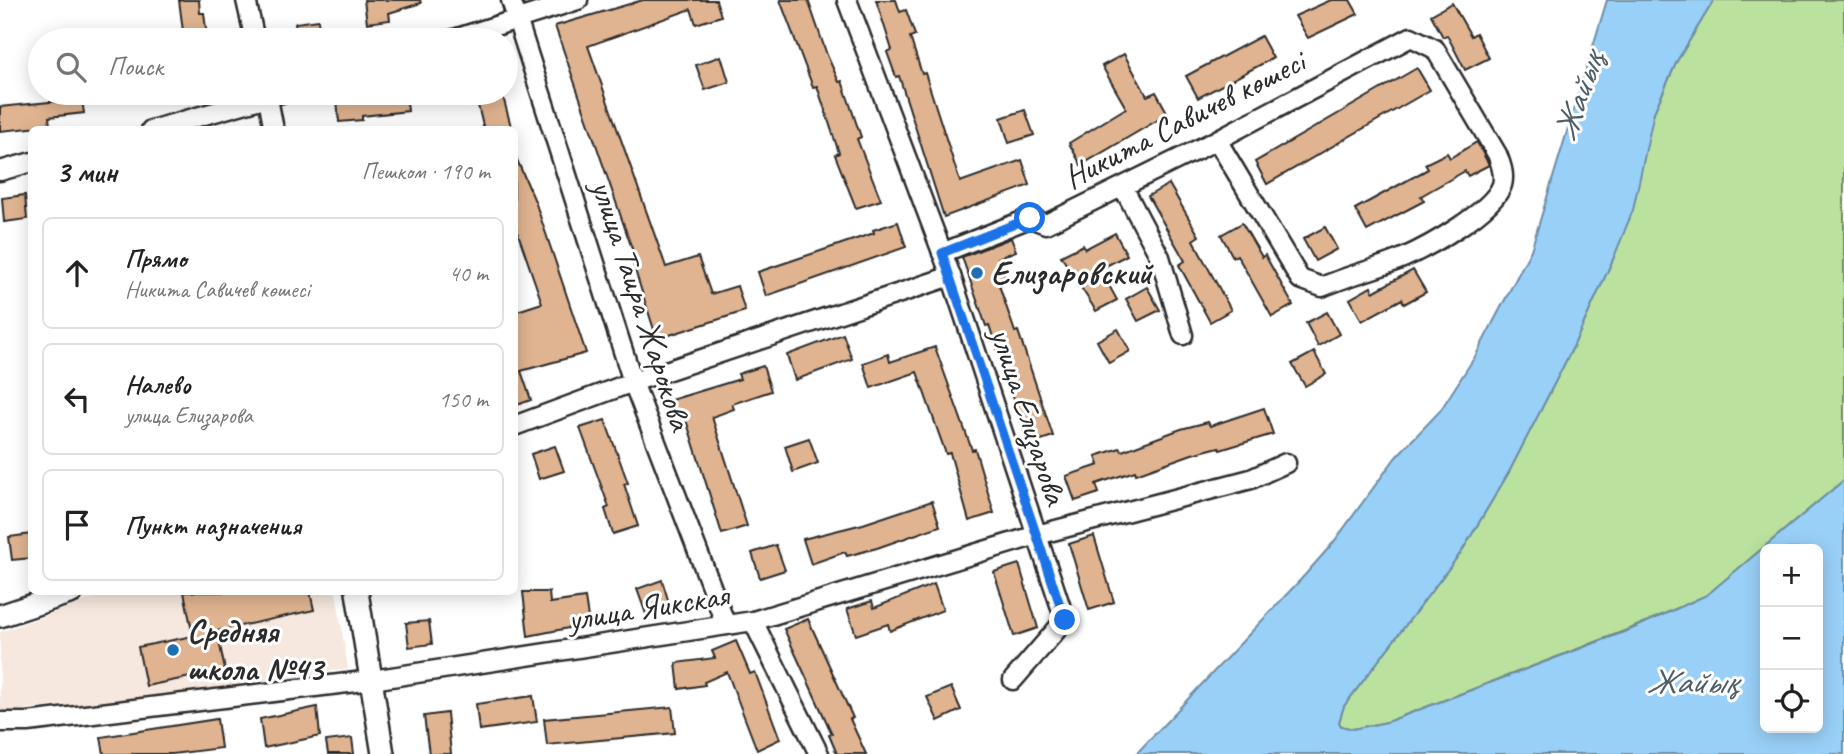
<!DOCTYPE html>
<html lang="ru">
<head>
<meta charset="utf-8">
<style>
	body { margin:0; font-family:Caveat,sans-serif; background:#f2f2f2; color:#222 }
	.controls { position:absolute; right:21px; bottom:21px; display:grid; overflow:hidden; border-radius:10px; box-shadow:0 4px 18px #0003 }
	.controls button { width:63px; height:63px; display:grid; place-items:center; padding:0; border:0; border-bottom:2px solid #e0e0e0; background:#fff; color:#222; font:35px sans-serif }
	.stop { position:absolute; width:21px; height:21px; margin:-16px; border:5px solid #1a73e8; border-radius:50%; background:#fff }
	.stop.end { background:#1a73e8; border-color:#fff; box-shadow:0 2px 7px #0008 }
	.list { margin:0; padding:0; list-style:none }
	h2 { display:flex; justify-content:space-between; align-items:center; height:91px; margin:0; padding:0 28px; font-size:30px }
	h2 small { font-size:23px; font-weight:400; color:#767676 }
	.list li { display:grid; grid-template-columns:46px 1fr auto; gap:21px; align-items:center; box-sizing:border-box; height:112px; margin:0 14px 14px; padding:0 14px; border:2px solid #e0e0e0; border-radius:10px }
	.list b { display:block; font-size:26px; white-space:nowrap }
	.list p { margin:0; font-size:23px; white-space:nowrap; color:#767676 }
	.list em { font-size:23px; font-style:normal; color:#767676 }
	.icon { flex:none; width:38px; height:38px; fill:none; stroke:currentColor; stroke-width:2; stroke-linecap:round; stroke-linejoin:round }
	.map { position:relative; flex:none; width:1844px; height:754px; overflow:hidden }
	.search { position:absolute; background:#fff; box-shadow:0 4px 18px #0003; left:28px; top:28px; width:490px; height:77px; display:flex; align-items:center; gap:18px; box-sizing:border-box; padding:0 24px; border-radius:38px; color:#767676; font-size:26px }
	.panel { position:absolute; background:#fff; box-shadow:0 4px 18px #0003; left:28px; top:126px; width:490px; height:469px; border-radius:10px }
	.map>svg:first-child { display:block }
</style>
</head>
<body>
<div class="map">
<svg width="1844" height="754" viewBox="0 0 1844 754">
	<rect width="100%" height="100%" fill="#fff"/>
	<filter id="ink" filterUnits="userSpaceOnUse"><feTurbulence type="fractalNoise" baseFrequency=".0143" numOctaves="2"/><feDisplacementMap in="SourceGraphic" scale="14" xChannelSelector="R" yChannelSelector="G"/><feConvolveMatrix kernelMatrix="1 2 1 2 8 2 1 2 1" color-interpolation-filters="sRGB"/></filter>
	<g filter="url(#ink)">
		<polygon fill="#f6e8de" points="110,592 336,592 348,669 149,697 0,712 0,632"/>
		<polygon fill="#bae29e" stroke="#728664" stroke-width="2" points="1714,0 1844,0 1844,480 1707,595 1632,628 1387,722 1353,729 1341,726 1339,722 1344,706 1462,551 1509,472 1573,347 1614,257 1654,112 1677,61"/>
		<path fill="#99d0f8" stroke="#6d8ea6" stroke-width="2" fill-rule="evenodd" d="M 1607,0 L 1714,0 L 1677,61 L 1654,112 L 1633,210 L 1614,257 L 1573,347 L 1509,472 L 1462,551 L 1344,706 L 1339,722 L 1341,726 L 1353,729 L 1387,722 L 1632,629 L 1707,595 L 1844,480 L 1844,754 L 1136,754 L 1304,576 L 1333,543 L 1396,457 L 1440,411 L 1476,355 L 1531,250 ZM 1765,549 L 1818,549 L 1818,728 L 1765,728 Z"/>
		<g fill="#e0b490" stroke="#2b2b2b" stroke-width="2">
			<polygon points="179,0 199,0 200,13 204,13 207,37 184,39"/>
			<polygon points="364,0 420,0 421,3 389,13 390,20 367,23"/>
			<polygon points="643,0 716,0 721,16 696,24 691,9 588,46 666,267 698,257 711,294 737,286 745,311 657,339 633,264 637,263 555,26"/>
			<polygon points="780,0 808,0 827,55 839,82 842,81 861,137 857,139 881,200 856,208 835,155 839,153 817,86 813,87"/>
			<polygon points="876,0 896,0 900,12 906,10 915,35 910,37 922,74 925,73 960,182 1022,160 1030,185 944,217 899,76 896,77 887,52 892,50"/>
			<polygon points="1331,0 1350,0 1358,14 1308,38 1295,16"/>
			<polygon points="1452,3 1471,36 1476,33 1489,58 1465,70 1447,35 1443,37 1431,15"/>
			<polygon points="318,20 320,40 297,40 295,23"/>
			<polygon points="1261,36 1273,58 1198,98 1186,76"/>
			<polygon points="1124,54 1147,96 1156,92 1168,114 1081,165 1069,143 1126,108 1102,66"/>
			<polygon points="721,56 729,82 705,90 696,65"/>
			<polygon points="1417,68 1430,90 1267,184 1255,162"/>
			<polygon points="58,93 81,93 84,113 49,117 50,126 0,131 0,107 59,101"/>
			<polygon points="388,93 406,93 408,111 362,116 362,120 339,122 337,99"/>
			<polygon points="475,93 502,93 512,130 484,130"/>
			<polygon points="1025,110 1034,135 1009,143 1001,118"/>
			<polygon points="1477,142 1489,165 1468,176 1465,171 1421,196 1424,201 1367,231 1355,209 1428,169 1425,164 1447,153 1450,158"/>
			<polygon points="514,153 535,201 586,353 521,371 531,400 514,406 514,312 542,303 514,222"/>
			<polygon points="1169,184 1199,236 1193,240 1231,310 1210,322 1179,265 1185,261 1148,196"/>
			<polygon points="25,195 27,219 4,222 2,198"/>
			<polygon points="898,222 906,247 766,296 758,272 874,233 873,230"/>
			<polygon points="1242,223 1262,257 1265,255 1293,305 1272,317 1237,255 1233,257 1221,235"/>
			<polygon points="1325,227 1337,249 1315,261 1303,239"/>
			<polygon points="1115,233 1127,255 1100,269 1117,300 1096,311 1061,256 1083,245 1085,249"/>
			<polygon points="1011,238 1016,251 998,258 1007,282 999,285 1015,332 1018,331 1053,436 1029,444 989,325 986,326 962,257"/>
			<polygon points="1413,270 1426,292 1404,304 1402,299 1362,321 1350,299 1371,287 1373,292"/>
			<polygon points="1147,287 1160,310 1138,321 1126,299"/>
			<polygon points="1327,312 1339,334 1318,346 1306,323"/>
			<polygon points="1118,329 1130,351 1109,363 1097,341"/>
			<polygon points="843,334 852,359 795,380 787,355"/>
			<polygon points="935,347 972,450 975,449 994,513 969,521 950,453 946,454 917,372 871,388 863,363 888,354 890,362"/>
			<polygon points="1314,352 1326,374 1305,386 1292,364"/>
			<polygon points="763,366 771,391 732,404 734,409 712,417 747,526 722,534 687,423 680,425 671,400 740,379 738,374"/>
			<polygon points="1264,408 1273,434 1220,450 1219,447 1192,454 1136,474 1135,471 1096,484 1099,493 1075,501 1066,476 1099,465 1096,456 1120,448 1122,451 1181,429 1208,422 1210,426"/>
			<polygon points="605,420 628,483 624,484 638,526 613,534 605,509 609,507 580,428"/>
			<polygon points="809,438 818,463 793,472 785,446"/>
			<polygon points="555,446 564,471 539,479 531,454"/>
			<polygon points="932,501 940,526 877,548 847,556 845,552 811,564 803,539 863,524"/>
			<polygon points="32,534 32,558 12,560 9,537"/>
			<polygon points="1094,536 1114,602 1089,610 1069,544"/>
			<polygon points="776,545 785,570 760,578 752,553"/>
			<polygon points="1019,564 1038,628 1014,636 994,572"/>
			<polygon points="662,580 670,606 646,614 637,589"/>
			<polygon points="934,584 943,610 890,631 888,624 856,635 847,609 872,601 874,608"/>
			<polygon points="184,592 310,592 314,610 217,631 225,670 146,686 138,647 193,636"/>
			<polygon points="523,592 549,592 550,603 585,598 589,624 528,636"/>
			<polygon points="808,619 853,718 850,719 866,754 837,754 829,735 832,734 784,629"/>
			<polygon points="429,621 432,644 409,647 406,623"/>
			<polygon points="736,641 750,674 755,672 780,739 757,750 727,672 704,682 705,685 679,689 676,663 715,658 712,651"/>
			<polygon points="951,687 961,710 938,721 927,697"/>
			<polygon points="533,696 537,722 479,730 476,704"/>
			<polygon points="317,707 320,736 264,748 260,719"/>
			<polygon points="672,707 675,733 547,745 544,719"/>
			<polygon points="447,713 451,754 429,754 424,716"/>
			<polygon points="217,719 221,748 172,754 104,754 101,737"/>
			<polygon points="352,738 354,754 328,754 326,741"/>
		</g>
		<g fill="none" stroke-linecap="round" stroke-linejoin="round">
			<g stroke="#2b2b2b" stroke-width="23">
				<g id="minor">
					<polyline points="246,0 255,40"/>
					<polyline points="511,0 633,382 726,625"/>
					<polyline points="847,0 951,276 1065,620 1013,680"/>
					<polyline points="451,40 578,0"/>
					<polyline points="267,93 274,130"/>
					<polyline points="151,130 282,93"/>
					<polyline points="0,171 32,162"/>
					<polyline points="1123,187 1160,257 1183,335"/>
					<path d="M 942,253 L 1030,218 L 1046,224 L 1217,140 L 1411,37 L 1435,49 L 1497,154 C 1501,164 1505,175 1502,185 C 1493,211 1428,247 1403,258 C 1377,269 1349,275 1322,287 L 1300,279 L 1217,140"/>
					<polyline points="514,426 633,382 951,276"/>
					<polyline points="753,621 819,754"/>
					<polyline points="0,722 28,722 372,680 753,621 1037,535 1251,479 1286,463"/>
				</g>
			</g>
			<g stroke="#2b2b2b" stroke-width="26">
				<g id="tertiary">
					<polyline points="357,592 383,754"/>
					<polyline points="0,616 72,592"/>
				</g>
			</g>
			<use href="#minor" stroke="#fff" stroke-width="18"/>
			<use href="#tertiary" stroke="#fff" stroke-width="21"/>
		</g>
	</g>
	<g fill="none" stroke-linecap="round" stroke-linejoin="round" filter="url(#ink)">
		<polyline stroke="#1a73e8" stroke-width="9" points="1030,218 942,253 1065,620"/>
	</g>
	<g fill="#1f6fb2" stroke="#fff" stroke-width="2.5">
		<circle cx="977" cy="273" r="7"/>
		<circle cx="173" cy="650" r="7"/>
	</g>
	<g text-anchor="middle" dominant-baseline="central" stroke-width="6" stroke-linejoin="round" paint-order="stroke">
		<g font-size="33" fill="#2b2b2b" stroke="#fff">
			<text transform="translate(1184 119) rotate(-27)">Никита Савичев көшесі</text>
			<text transform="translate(642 305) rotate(72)">улица Таира Жарокова</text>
			<text transform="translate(1029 416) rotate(72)">улица Елизарова</text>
			<text transform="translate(648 607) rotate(-9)">улица Яикская</text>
		</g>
		<g font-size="33" font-weight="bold" fill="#2b2b2b" stroke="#fff" text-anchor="start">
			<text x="991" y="273">Елизаровский</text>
			<text x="187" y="631">Средняя<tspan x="187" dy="38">школа №43</tspan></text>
		</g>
		<g font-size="35" font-style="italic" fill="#4c5d68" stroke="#fff">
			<text transform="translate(1578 96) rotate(-71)">Жайық</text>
			<text x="1692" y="681">Жайық</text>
		</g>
	</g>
</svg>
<div class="controls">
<button>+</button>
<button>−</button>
<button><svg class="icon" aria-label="locate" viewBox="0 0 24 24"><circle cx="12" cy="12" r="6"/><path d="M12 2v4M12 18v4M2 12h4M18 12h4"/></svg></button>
</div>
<div class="stop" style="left:1030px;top:218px"></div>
<div class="stop end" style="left:1065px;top:620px"></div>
<div class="search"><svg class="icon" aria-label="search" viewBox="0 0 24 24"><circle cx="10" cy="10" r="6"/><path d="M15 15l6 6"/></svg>Поиск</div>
<section class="panel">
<h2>3 мин<small>Пешком · 190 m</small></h2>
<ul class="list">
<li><svg class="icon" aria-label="ahead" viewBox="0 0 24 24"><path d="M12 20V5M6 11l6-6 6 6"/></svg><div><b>Прямо</b><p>Никита Савичев көшесі</p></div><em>40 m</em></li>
<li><svg class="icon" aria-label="left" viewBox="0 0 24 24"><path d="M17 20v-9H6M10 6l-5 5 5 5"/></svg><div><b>Налево</b><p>улица Елизарова</p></div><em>150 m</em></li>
<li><svg class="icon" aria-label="arrive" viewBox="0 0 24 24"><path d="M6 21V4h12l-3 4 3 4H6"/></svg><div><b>Пункт назначения</b></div></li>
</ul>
</section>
</div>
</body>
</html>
